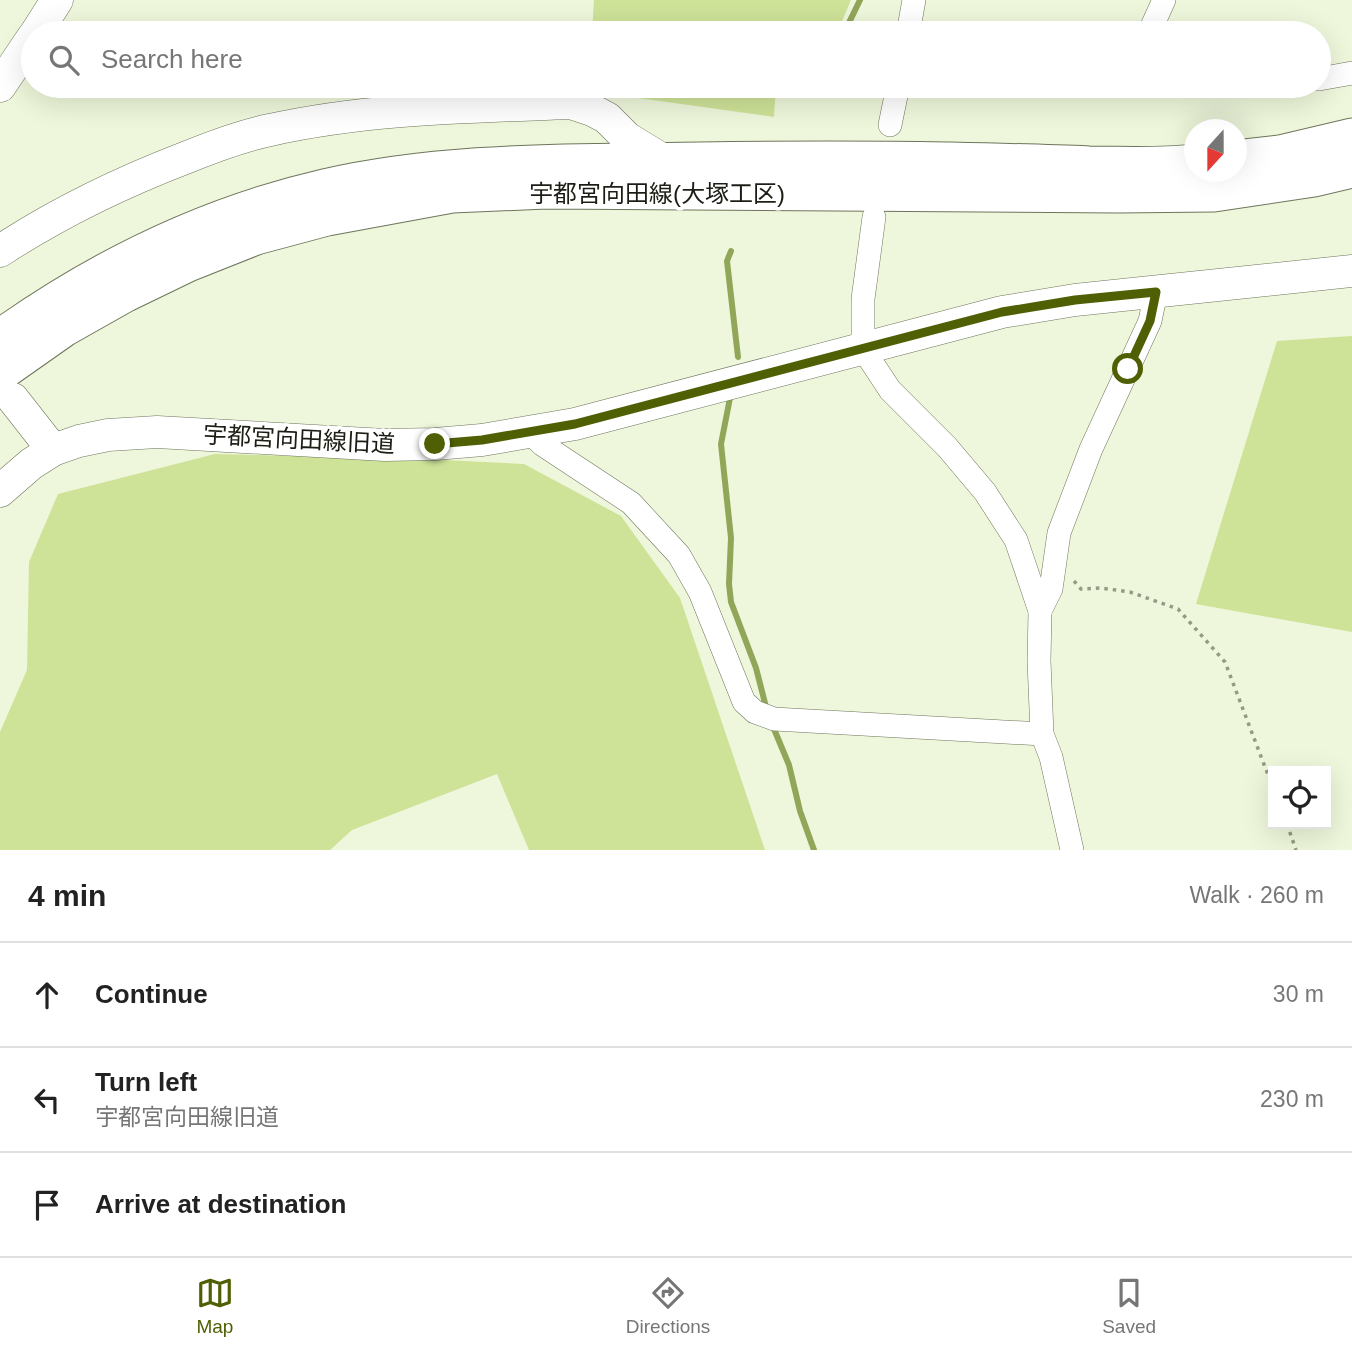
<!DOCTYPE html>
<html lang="en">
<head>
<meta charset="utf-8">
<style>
	body { margin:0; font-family:Arial,"Noto Sans JP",sans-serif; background:#f6f6f6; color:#222 }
	.controls { position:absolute; right:21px; bottom:21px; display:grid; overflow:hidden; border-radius:0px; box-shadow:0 7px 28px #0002 }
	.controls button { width:63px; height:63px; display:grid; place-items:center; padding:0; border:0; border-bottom:2px solid #e0e0e0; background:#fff; color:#222; font:35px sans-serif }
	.compass { position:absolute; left:1184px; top:119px; width:63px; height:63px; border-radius:50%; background:#fff; box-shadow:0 7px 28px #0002; rotate:201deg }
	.stop { position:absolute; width:21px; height:21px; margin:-16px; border:5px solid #4f6004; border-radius:50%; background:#fff }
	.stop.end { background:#4f6004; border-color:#fff; box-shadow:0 2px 7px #0008 }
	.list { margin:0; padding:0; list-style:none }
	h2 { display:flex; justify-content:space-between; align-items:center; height:91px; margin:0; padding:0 28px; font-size:30px }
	h2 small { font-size:23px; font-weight:400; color:#767676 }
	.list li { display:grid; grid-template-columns:46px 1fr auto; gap:21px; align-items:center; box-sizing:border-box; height:105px; padding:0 28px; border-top:2px solid #e0e0e0 }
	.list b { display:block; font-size:26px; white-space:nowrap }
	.list p { margin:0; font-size:23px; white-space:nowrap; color:#767676 }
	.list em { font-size:23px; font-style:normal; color:#767676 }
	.icon { flex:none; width:38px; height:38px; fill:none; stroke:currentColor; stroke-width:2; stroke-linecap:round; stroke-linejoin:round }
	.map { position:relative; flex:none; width:1352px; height:850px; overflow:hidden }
	.search { position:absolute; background:#fff; box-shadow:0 7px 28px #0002; left:21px; right:21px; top:21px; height:77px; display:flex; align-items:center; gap:18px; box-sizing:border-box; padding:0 24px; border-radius:38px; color:#767676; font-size:26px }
	.sheet { height:406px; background:#fff }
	nav { display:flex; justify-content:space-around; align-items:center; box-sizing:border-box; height:98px; border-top:2px solid #e0e0e0; background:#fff; font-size:19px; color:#767676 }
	nav a { display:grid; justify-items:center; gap:4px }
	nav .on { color:#4f6004 }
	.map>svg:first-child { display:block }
</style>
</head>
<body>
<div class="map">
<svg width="1352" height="850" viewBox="0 0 1352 850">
	<rect width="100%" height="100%" fill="#eef7db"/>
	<g fill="#cee298">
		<polygon points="594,0 851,0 837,33 592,33"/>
		<polygon points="589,86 776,86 774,117 588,91"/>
		<polygon points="1352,336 1352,632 1196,604 1277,341"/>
		<polygon points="215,454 423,459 524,464 621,516 680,598 765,850 529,850 497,774 352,830 330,850 0,850 0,732 27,670 29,562 58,494"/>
	</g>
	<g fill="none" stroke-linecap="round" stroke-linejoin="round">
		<g stroke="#92a65a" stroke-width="6">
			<polyline points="844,33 860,0"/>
			<polyline points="798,90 800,86"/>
			<polyline points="731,251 727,261 738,357"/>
			<polyline points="730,398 721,444 731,538 729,584 731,602 756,668 766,707"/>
			<polyline points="774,729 789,765 800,811 814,850"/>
		</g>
		<g stroke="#6d755c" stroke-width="24">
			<g id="street">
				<polyline points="908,33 914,0"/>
				<polyline points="1149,33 1164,0"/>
				<polyline points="1319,79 1352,73"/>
				<polyline points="1095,86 1249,86"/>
				<polyline points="890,125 898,86"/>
				<polyline points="874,217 863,299 863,349 890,390 947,447 985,492 1016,540 1040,611 1039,661 1042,734 1051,757 1072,850"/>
				<polyline points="530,433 543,445 631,503 679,555 700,592 744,702 755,712 774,719 1042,734"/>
				<polyline points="1040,611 1051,589 1059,533 1091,449 1150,321 1156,292"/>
			</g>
		</g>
		<g stroke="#6d755c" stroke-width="33">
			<g id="secondary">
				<polyline points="36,33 57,0"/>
				<polyline points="0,86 33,37"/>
				<path d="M 0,251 C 58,213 120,183 185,158 C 212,147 241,136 270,130 C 370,108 470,107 571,103 L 592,110 L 607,118 L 627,138 L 663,160"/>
				<polyline points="13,399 53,450"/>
				<polyline points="0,491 31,464 53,450 79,441 108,435 157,432 385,445 435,444 482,440 575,424 1002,312 1075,300 1352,271"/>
			</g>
		</g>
		<g stroke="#6d755c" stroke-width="37">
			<g id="primary">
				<polyline points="1236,158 1280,153 1352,136"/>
				<path d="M 0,337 C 97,268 207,214 324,187 C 425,164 528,162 631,161 C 736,159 842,158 947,160 C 994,161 1042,162 1089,164 C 1124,164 1160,166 1194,162"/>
				<polyline points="0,374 64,329 126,294 188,264 256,237 327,218 452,195 546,191 1119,195 1214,194 1314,179 1352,170"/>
			</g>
		</g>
		<g stroke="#949a86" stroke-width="3.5" stroke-dasharray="3.5 5" stroke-linecap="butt">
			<polyline points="1074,581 1081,589 1101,588 1130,592 1178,609 1225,662 1273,788"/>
			<polyline points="1287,824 1296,850"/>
		</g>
		<use href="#street" stroke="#fff" stroke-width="23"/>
		<use href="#secondary" stroke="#fff" stroke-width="32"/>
		<use href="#primary" stroke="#fff" stroke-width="35"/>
	</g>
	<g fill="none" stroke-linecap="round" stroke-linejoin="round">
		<polyline stroke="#4f6004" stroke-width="9" points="435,444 482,440 575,424 1002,312 1075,300 1156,292 1150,321 1128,369"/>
	</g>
	<g text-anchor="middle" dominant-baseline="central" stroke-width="7" stroke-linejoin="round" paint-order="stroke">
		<g font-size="24" fill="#1c1e15" stroke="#fff">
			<text x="657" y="193">宇都宮向田線(大塚工区)</text>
			<text transform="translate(299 439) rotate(3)">宇都宮向田線旧道</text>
		</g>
	</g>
</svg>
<div class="controls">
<button><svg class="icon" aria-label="locate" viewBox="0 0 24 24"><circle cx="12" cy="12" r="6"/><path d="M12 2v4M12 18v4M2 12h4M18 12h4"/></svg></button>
</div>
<svg class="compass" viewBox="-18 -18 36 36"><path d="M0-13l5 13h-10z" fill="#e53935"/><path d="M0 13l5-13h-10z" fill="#767676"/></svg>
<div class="stop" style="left:1128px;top:369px"></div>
<div class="stop end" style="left:435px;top:444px"></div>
<div class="search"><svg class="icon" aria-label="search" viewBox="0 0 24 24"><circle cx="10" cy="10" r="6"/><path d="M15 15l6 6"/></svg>Search here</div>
</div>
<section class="sheet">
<h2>4 min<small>Walk · 260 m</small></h2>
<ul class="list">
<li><svg class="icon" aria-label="ahead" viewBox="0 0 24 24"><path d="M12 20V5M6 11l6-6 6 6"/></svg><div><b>Continue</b></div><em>30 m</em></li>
<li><svg class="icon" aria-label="left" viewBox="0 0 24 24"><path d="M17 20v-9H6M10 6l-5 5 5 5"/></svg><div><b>Turn left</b><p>宇都宮向田線旧道</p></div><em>230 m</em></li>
<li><svg class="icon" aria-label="arrive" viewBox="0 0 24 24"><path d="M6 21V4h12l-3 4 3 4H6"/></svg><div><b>Arrive at destination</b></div></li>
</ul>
</section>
<nav>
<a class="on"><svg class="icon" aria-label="map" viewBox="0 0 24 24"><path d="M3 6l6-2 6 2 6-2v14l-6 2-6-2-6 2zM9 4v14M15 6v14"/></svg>Map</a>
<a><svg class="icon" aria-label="directions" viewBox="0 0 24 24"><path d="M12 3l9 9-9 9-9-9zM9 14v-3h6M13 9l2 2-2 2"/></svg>Directions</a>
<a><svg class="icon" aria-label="saved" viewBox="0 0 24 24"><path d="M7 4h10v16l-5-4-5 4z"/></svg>Saved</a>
</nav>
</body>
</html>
